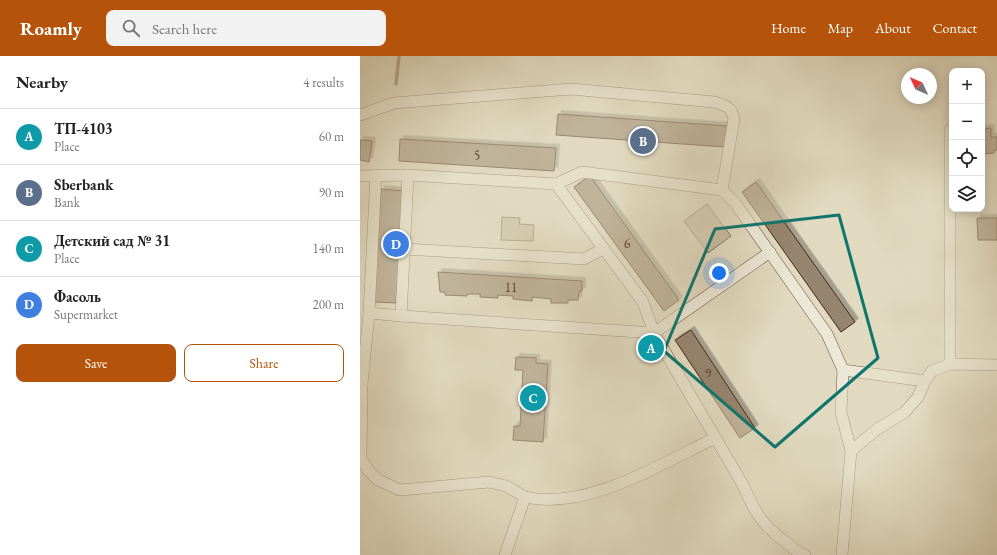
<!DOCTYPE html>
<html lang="en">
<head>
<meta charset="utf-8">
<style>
	body { margin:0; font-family:"EB Garamond",serif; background:#f2f2f2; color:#222 }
	.controls { position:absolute; right:12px; top:12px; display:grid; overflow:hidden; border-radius:8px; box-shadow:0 2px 10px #0003 }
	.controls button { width:36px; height:36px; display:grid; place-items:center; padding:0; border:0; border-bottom:1px solid #e0e0e0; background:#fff; color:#222; font:20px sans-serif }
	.compass { position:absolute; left:541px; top:12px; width:36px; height:36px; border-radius:50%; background:#fff; box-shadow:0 2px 10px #0003; rotate:314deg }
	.you { position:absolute; left:359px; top:217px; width:14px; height:14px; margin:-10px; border:3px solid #fff; border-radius:50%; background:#1a73e8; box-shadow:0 0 0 6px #1a73e833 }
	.badge { display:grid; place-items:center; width:26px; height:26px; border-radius:50%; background:#b45309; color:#fff; font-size:13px; font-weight:700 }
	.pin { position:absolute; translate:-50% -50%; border:2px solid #fff; box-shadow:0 1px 4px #0006 }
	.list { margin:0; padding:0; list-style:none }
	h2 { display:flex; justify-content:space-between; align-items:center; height:52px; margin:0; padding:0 16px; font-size:17px }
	h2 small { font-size:13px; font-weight:400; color:#767676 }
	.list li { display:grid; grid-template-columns:26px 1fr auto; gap:12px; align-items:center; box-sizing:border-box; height:56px; padding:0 16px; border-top:1px solid #e0e0e0 }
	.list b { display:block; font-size:15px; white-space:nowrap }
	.list p { margin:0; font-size:13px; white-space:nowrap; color:#767676 }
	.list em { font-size:13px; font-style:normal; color:#767676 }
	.actions { display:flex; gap:8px; padding:12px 16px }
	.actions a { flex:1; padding:9px 0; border:1px solid #b45309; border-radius:8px; text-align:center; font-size:14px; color:#b45309 }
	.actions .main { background:#b45309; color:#fff }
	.icon { flex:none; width:22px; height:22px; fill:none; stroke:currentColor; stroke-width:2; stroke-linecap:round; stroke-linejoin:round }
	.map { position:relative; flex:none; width:637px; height:499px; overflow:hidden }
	header { display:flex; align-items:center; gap:24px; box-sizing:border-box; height:56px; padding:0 20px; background:#b45309; color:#fff }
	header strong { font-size:19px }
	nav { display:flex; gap:22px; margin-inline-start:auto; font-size:14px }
	.search { width:280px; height:36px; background:#f2f2f2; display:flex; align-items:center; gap:10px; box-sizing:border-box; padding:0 14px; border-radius:8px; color:#767676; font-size:15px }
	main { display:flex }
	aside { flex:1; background:#fff }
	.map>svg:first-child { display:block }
</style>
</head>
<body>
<header>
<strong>Roamly</strong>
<div class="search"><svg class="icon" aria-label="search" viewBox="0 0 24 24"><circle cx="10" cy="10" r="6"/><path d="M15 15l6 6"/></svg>Search here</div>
<nav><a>Home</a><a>Map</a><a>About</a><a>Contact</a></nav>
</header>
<main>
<aside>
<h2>Nearby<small>4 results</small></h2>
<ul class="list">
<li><span class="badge" style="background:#0f9aa8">A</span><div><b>ТП-4103</b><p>Place</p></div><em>60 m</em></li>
<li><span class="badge" style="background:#5c6f8a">B</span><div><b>Sberbank</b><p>Bank</p></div><em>90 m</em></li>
<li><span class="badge" style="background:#0f9aa8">C</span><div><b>Детский сад № 31</b><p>Place</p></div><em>140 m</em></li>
<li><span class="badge" style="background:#3f7fe0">D</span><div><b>Фасоль</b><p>Supermarket</p></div><em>200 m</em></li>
</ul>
<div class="actions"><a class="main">Save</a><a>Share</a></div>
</aside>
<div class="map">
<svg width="637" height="499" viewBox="0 0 637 499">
	<defs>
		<filter id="shadow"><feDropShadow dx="3.5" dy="-3.5" stdDeviation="0" flood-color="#0004"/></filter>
	</defs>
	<rect width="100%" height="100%" fill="#e1dac0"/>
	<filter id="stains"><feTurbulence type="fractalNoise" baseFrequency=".005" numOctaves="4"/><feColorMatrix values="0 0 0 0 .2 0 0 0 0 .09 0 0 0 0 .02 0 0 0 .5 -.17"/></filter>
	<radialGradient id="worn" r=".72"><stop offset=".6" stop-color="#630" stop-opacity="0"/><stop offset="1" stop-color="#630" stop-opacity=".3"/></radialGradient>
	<g fill="#c6bca3" stroke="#84725c">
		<polygon points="347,148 371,180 348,197 324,165"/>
		<polygon points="142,161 160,162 159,168 174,169 173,185 141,184"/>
	</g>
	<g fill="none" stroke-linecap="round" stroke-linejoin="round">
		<polyline stroke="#816e59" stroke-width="3.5" points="36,28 39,0"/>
	</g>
	<g fill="#95846e" stroke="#422716" filter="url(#shadow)">
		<polygon points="198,58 367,70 365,91 196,79"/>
		<polygon points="631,72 631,81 637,81 637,94 634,94 634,97 622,98 622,73"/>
		<polygon points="40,83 196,92 194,115 39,105"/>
		<polygon points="0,84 12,85 9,106 0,104"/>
		<polygon points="230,120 319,244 304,255 214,131"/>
		<polygon points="396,126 495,266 481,276 382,136"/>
		<polygon points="21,133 43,135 36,247 14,246"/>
		<polygon points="617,162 637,162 637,184 618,184"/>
		<polygon points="78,216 222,225 222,235 219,235 218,244 208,244 208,247 191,247 191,243 172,241 172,245 153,243 153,240 138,239 138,242 120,241 120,238 107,238 107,240 85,239 85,236 80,236"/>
		<polygon points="331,274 395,372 380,382 315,284"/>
		<polygon points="294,286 297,296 288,298 285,289"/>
		<polygon points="156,301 176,302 176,307 188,308 183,386 153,384 154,370 160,370 163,314 155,314"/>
	</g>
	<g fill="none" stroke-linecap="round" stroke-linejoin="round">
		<g stroke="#6a5440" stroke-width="12">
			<g id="minor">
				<path d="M 0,59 L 34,47 L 211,33 L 354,46 C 365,49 372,51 374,63 L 362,134 L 375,147 L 467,278 L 483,314 L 565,325"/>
				<polyline points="590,74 590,308"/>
				<path d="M 48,119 L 196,128 L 283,246 L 294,277 L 383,429 C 395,457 402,469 427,487 C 432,492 438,497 445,499"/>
				<polyline points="0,120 48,119 41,260 9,257 2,328 0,327"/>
				<polyline points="196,128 222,116 362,134"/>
				<polyline points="44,193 224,203 243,193"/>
				<polyline points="9,257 16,119"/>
				<polyline points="41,260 294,277 410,196"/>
				<polyline points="483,314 481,356 491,395"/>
				<polyline points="0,401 8,414 18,424 40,434 129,426 146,430 165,441 145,499"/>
				<polyline points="1,401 2,328"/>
				<path d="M 165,441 C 226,455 301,408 355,382"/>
				<polyline points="482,499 491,395 516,374 545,356 558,341 565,325 572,315 590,308 637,309"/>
			</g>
		</g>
		<use href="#minor" stroke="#ece7d6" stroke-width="11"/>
	</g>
	<path d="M0 0H637V499H0ZM 479,159 L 518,302 L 415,391 L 304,295 L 355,173 Z" fill="#e1dac0" fill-opacity=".55" fill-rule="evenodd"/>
	<path fill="none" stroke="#0f766e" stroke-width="3" stroke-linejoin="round" d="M 479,159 L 518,302 L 415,391 L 304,295 L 355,173 Z"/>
	<g text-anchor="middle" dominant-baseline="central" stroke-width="3" stroke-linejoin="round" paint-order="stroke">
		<g font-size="13" fill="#573e2c">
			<text x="117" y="99">5</text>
			<text x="267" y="187">6</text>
			<text x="151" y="231">11</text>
			<text x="348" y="317">9</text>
		</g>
	</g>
	<rect width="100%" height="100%" filter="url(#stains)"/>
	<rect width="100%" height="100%" fill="url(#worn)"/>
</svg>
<div class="controls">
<button>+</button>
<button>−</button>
<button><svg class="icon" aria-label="locate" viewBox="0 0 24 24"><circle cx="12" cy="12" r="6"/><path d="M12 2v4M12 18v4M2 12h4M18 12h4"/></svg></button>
<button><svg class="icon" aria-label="layers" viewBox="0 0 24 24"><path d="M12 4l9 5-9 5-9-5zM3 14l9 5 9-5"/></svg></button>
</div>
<svg class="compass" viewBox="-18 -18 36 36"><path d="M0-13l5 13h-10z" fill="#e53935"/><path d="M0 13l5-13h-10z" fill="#767676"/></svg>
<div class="you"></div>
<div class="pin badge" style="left:291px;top:292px;background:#0f9aa8">A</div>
<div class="pin badge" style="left:283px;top:85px;background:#5c6f8a">B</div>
<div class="pin badge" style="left:173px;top:342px;background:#0f9aa8">C</div>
<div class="pin badge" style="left:36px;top:188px;background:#3f7fe0">D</div>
</div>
</main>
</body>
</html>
